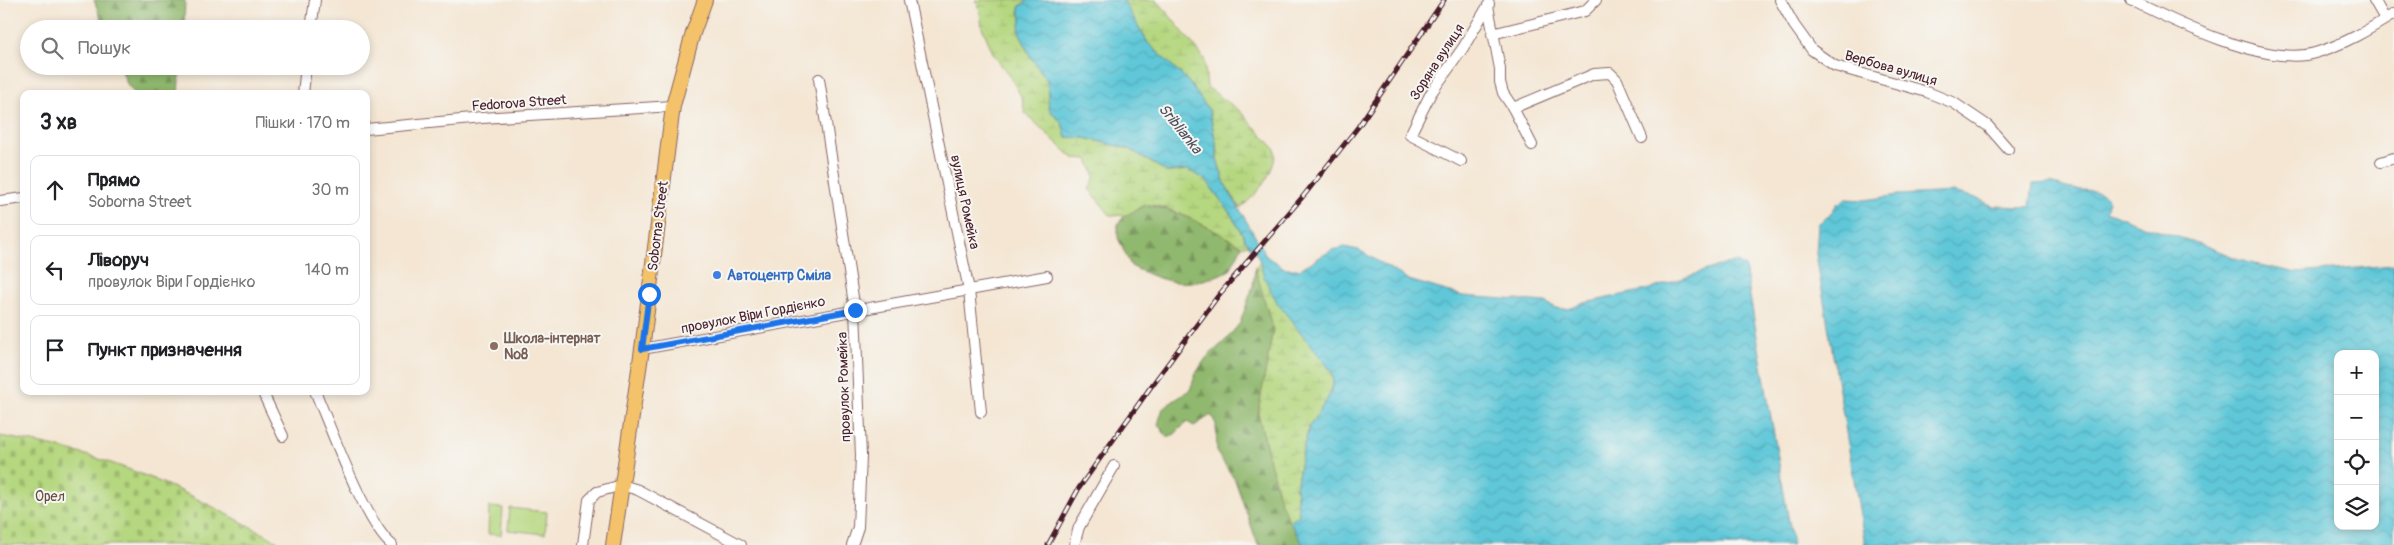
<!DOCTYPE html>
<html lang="uk">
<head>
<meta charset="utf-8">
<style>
	body { margin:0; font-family:Pangolin,sans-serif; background:#f6f6f6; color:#202124 }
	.controls { position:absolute; right:15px; bottom:15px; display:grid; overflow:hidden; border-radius:10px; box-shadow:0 2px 8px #0003 }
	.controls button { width:45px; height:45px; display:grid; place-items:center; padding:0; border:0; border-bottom:1px solid #e0e0e0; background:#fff; color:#202124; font:25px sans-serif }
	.stop { position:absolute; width:15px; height:15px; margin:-11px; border:4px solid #1a73e8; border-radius:50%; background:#fff }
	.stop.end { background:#1a73e8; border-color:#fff; box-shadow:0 1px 5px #0008 }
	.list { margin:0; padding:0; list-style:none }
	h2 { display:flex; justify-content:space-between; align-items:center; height:65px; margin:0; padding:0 20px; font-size:21px }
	h2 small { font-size:16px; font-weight:400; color:#757577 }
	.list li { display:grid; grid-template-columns:32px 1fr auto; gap:15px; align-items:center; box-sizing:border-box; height:70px; margin:0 10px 10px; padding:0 10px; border:1px solid #e0e0e0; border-radius:10px }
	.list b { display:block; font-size:19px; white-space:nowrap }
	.list p { margin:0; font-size:16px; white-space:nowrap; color:#757577 }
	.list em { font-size:16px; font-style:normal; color:#757577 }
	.icon { flex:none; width:28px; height:28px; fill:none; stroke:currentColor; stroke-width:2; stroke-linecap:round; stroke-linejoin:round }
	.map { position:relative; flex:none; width:2394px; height:545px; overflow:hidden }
	.search { position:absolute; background:#fff; box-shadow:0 2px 8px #0003; left:20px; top:20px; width:350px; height:55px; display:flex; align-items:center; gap:12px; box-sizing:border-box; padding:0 18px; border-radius:28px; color:#757577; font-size:19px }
	.panel { position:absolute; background:#fff; box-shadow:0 2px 8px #0003; left:20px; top:90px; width:350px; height:305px; border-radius:10px }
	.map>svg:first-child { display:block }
</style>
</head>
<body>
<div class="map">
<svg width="2394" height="545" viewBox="0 0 2394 545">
	<defs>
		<pattern id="forest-firs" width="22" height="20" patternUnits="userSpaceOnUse" patternTransform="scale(1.25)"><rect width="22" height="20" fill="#90b86e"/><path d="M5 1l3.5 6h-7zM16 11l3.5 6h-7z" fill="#78955b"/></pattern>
		<pattern id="wetland-marsh" width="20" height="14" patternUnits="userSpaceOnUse" patternTransform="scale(1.25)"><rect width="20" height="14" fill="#b5d77f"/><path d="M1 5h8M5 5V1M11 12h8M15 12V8" fill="none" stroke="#9db86e"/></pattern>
		<pattern id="cemetery-stones" width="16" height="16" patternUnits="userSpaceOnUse" patternTransform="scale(1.25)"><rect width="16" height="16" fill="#b5d77f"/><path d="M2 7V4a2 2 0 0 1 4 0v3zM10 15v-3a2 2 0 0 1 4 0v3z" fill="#9db86e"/></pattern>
		<pattern id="water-waves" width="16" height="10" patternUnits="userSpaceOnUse" patternTransform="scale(1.25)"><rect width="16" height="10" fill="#5ec7d8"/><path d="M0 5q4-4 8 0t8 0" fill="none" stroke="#53aaba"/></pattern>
	</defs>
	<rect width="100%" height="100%" fill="#f6f6f2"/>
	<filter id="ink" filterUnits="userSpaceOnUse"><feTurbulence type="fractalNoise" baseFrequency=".02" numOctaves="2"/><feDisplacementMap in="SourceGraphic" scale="10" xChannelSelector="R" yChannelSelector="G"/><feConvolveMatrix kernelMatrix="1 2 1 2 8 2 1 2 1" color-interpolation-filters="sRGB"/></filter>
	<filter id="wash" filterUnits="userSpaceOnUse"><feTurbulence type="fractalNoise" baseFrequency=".0096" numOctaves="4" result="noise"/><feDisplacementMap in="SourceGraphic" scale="20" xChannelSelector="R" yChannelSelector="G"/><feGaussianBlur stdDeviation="1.12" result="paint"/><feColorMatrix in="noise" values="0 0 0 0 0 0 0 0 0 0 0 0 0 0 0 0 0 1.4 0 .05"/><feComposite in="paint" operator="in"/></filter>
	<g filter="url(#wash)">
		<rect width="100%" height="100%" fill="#f4e6d3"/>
		<g fill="#b5d77f" stroke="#807b55">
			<polygon points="489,507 503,508 501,535 488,534"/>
			<polygon points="510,508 547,512 545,534 508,530"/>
		</g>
		<g fill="url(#forest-firs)" stroke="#6d6c4c">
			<polygon points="94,0 185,0 184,29 105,29"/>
			<polygon points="120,66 180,66 178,94 135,94 127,84"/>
			<path d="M 1146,205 C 1180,210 1213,229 1242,246 L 1230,270 C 1190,289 1169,285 1131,266 L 1118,238 L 1118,224 L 1125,215 Z"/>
			<polygon points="1255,267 1273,330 1258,413 1280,501 1303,545 1258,545 1235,480 1217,453 1216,424 1211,415 1194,426 1187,422 1175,434 1167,437 1158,424 1163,408 1190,390 1196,373 1206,358 1226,340 1240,323 1253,286"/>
		</g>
		<g fill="url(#wetland-marsh)" stroke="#807b55">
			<path d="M 975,0 L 1028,0 L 1019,7 L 1026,49 L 1047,80 L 1049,109 L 1062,123 L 1066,137 L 1085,138 L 1130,149 L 1167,172 L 1188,170 L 1206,180 L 1232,216 L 1248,244 L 1242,246 C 1224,235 1166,203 1147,205 C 1139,206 1133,213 1126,215 C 1121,216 1115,215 1110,215 L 1089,189 L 1095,177 L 1088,159 L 1073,158 L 1025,113 L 1022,98 L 1012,80 L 994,55 L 982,27 L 979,7 Z"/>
			<path d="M 1123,0 L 1157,0 L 1204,58 L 1207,87 L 1240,111 L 1275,149 C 1277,171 1257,195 1240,208 L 1225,184 L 1217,159 L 1217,147 L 1209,110 L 1187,80 L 1148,43 Z"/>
			<path d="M 1260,263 C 1271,307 1309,335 1332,372 L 1333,386 L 1328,398 L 1309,427 L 1302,454 L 1296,488 L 1299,515 L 1290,522 L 1280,501 L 1258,413 L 1273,330 L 1255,267 Z"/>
		</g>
		<path fill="url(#cemetery-stones)" stroke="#807b55" d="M 0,436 C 22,440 45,444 67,450 C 144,469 216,507 284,545 L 0,545 Z"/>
		<g fill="url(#water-waves)" stroke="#547382" fill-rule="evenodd">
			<path d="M 1028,0 L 1123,0 L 1148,43 L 1187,80 L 1209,110 L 1217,147 L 1217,159 L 1225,184 L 1267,257 L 1286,269 L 1300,269 L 1332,250 L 1344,247 L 1359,250 L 1409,280 L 1463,296 L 1546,302 C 1558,311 1568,311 1580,304 L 1654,288 L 1725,264 L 1737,262 L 1745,267 L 1793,545 L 1303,545 L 1290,522 L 1299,515 L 1296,488 L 1302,454 L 1309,427 L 1328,398 L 1333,386 L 1332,372 L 1278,304 L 1264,277 L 1258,256 L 1248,244 L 1232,216 L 1206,180 L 1188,170 L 1167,172 L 1130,149 L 1085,138 L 1066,137 L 1062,123 L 1049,109 L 1047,80 L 1030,56 L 1019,31 L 1021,20 L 1019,7 Z"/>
			<path d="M 2051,183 C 2058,185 2065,188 2072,189 C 2087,192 2098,187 2109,200 L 2106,211 L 2146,227 L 2201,244 L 2246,262 L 2297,273 L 2394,265 L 2394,545 L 1865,545 L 1816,254 L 1818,224 L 1830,215 L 1837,204 L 1846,199 L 1865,200 L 1898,195 L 1953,192 L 1976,198 L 1993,206 L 2030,207 L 2033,184 ZM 2338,354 L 2375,354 L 2375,526 L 2338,526 Z"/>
		</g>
	</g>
	<g filter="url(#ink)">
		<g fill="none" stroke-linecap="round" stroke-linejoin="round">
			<g stroke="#866566" stroke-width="12">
				<g id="minor">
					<polyline points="909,0 969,290 981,412"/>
					<polyline points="1780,0 1794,25 1812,50 1835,66 1927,92 1954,103 1988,126 2008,149"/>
					<path d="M 2131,0 C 2175,22 2267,67 2315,53 C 2343,45 2370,29 2394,14"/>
					<polyline points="2374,0 2385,19"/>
					<polyline points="1488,6 1500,69 1500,82 1503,93 1513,108 1594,74 1610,73 1617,80 1642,138"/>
					<polyline points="311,29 315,0"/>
					<polyline points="1492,34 1585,11 1596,0"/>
					<polyline points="819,79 855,310 861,456 858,527 852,545"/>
					<polyline points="303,94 306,66"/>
					<polyline points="1513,108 1532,145"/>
					<polyline points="366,129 482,118 673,106"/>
					<polyline points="1461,161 1410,135 1431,93 1463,48 1489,4"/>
					<polyline points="2381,162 2394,158"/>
					<polyline points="0,201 24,198"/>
					<polyline points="642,349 1047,276"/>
					<polyline points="262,391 283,436"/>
					<path d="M 315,391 C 330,426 366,525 392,545"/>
					<polyline points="583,545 589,500 597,492 622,485 638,490 741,545"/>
					<polyline points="1074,545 1079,527 1114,466"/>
				</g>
			</g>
			<g stroke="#866566" stroke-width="16">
				<polyline id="major" points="613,545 643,342 673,106 693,33 705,0"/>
			</g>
			<use href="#minor" stroke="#fff" stroke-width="10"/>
			<use href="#major" stroke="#f3c26a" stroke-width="14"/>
			<g stroke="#4a1f2b" stroke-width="5">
				<polyline id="rail" points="1048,545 1079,488 1150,388 1218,296 1305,194 1358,127 1444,0"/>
			</g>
			<use href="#rail" stroke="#f6f6f2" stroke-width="3" stroke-dasharray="9" stroke-linecap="butt"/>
		</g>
	</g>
	<g fill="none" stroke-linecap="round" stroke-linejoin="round" filter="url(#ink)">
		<polyline stroke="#1a73e8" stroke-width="6" points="649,294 642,349 855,310"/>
	</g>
	<circle fill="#3f7fe0" stroke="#f6f6f2" stroke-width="2" cx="717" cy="275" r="5"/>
	<circle fill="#8d6e63" stroke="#f6f6f2" stroke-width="2" cx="494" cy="346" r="5"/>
	<g text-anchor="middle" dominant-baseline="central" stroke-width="4" stroke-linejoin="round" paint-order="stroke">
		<g font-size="14" fill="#4a1f2b" stroke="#f6f6f2">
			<text transform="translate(1437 62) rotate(-57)">Зоряна вулиця</text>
			<text transform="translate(1891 68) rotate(16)">Вербова вулиця</text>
			<text transform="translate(519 103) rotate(-4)">Fedorova Street</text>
			<text transform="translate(965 202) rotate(78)">вулиця Ромейка</text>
			<text transform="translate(658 226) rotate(-83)">Soborna Street</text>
			<text transform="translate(753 315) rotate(-11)">провулок Віри Гордієнко</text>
			<text transform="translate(844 387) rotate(-92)">провулок Ромейка</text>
		</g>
		<g font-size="14" font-weight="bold" fill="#366cbe" stroke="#f6f6f2" text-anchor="start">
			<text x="727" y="275">Автоцентр Сміла</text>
		</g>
		<g font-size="14" font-weight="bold" fill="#785e54" stroke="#f6f6f2" text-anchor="start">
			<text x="504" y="338">Школа-інтернат<tspan x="504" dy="16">№8</tspan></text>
		</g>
		<g font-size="14" fill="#654d40" stroke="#f6f6f2">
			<text x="50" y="496">Орел</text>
		</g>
		<g font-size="15" font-style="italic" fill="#50515f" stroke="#f6f6f2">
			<text transform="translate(1180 129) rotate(51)">Sriblianka</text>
		</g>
	</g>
</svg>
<div class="controls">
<button>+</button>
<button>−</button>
<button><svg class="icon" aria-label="locate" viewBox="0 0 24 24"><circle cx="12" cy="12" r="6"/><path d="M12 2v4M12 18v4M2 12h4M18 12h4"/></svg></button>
<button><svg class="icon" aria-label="layers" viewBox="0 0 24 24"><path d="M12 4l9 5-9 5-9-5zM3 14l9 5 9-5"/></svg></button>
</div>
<div class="stop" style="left:649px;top:294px"></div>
<div class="stop end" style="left:855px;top:310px"></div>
<div class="search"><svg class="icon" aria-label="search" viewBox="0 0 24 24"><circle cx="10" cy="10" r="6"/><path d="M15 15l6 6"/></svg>Пошук</div>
<section class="panel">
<h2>3 хв<small>Пішки · 170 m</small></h2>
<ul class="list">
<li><svg class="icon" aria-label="ahead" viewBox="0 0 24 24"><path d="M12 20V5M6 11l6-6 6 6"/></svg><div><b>Прямо</b><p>Soborna Street</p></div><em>30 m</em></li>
<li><svg class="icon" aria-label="left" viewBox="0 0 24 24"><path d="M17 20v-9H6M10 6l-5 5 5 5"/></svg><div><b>Ліворуч</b><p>провулок Віри Гордієнко</p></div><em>140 m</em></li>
<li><svg class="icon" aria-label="arrive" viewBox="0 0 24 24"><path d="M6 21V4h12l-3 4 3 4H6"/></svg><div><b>Пункт призначення</b></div></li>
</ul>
</section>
</div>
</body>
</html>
